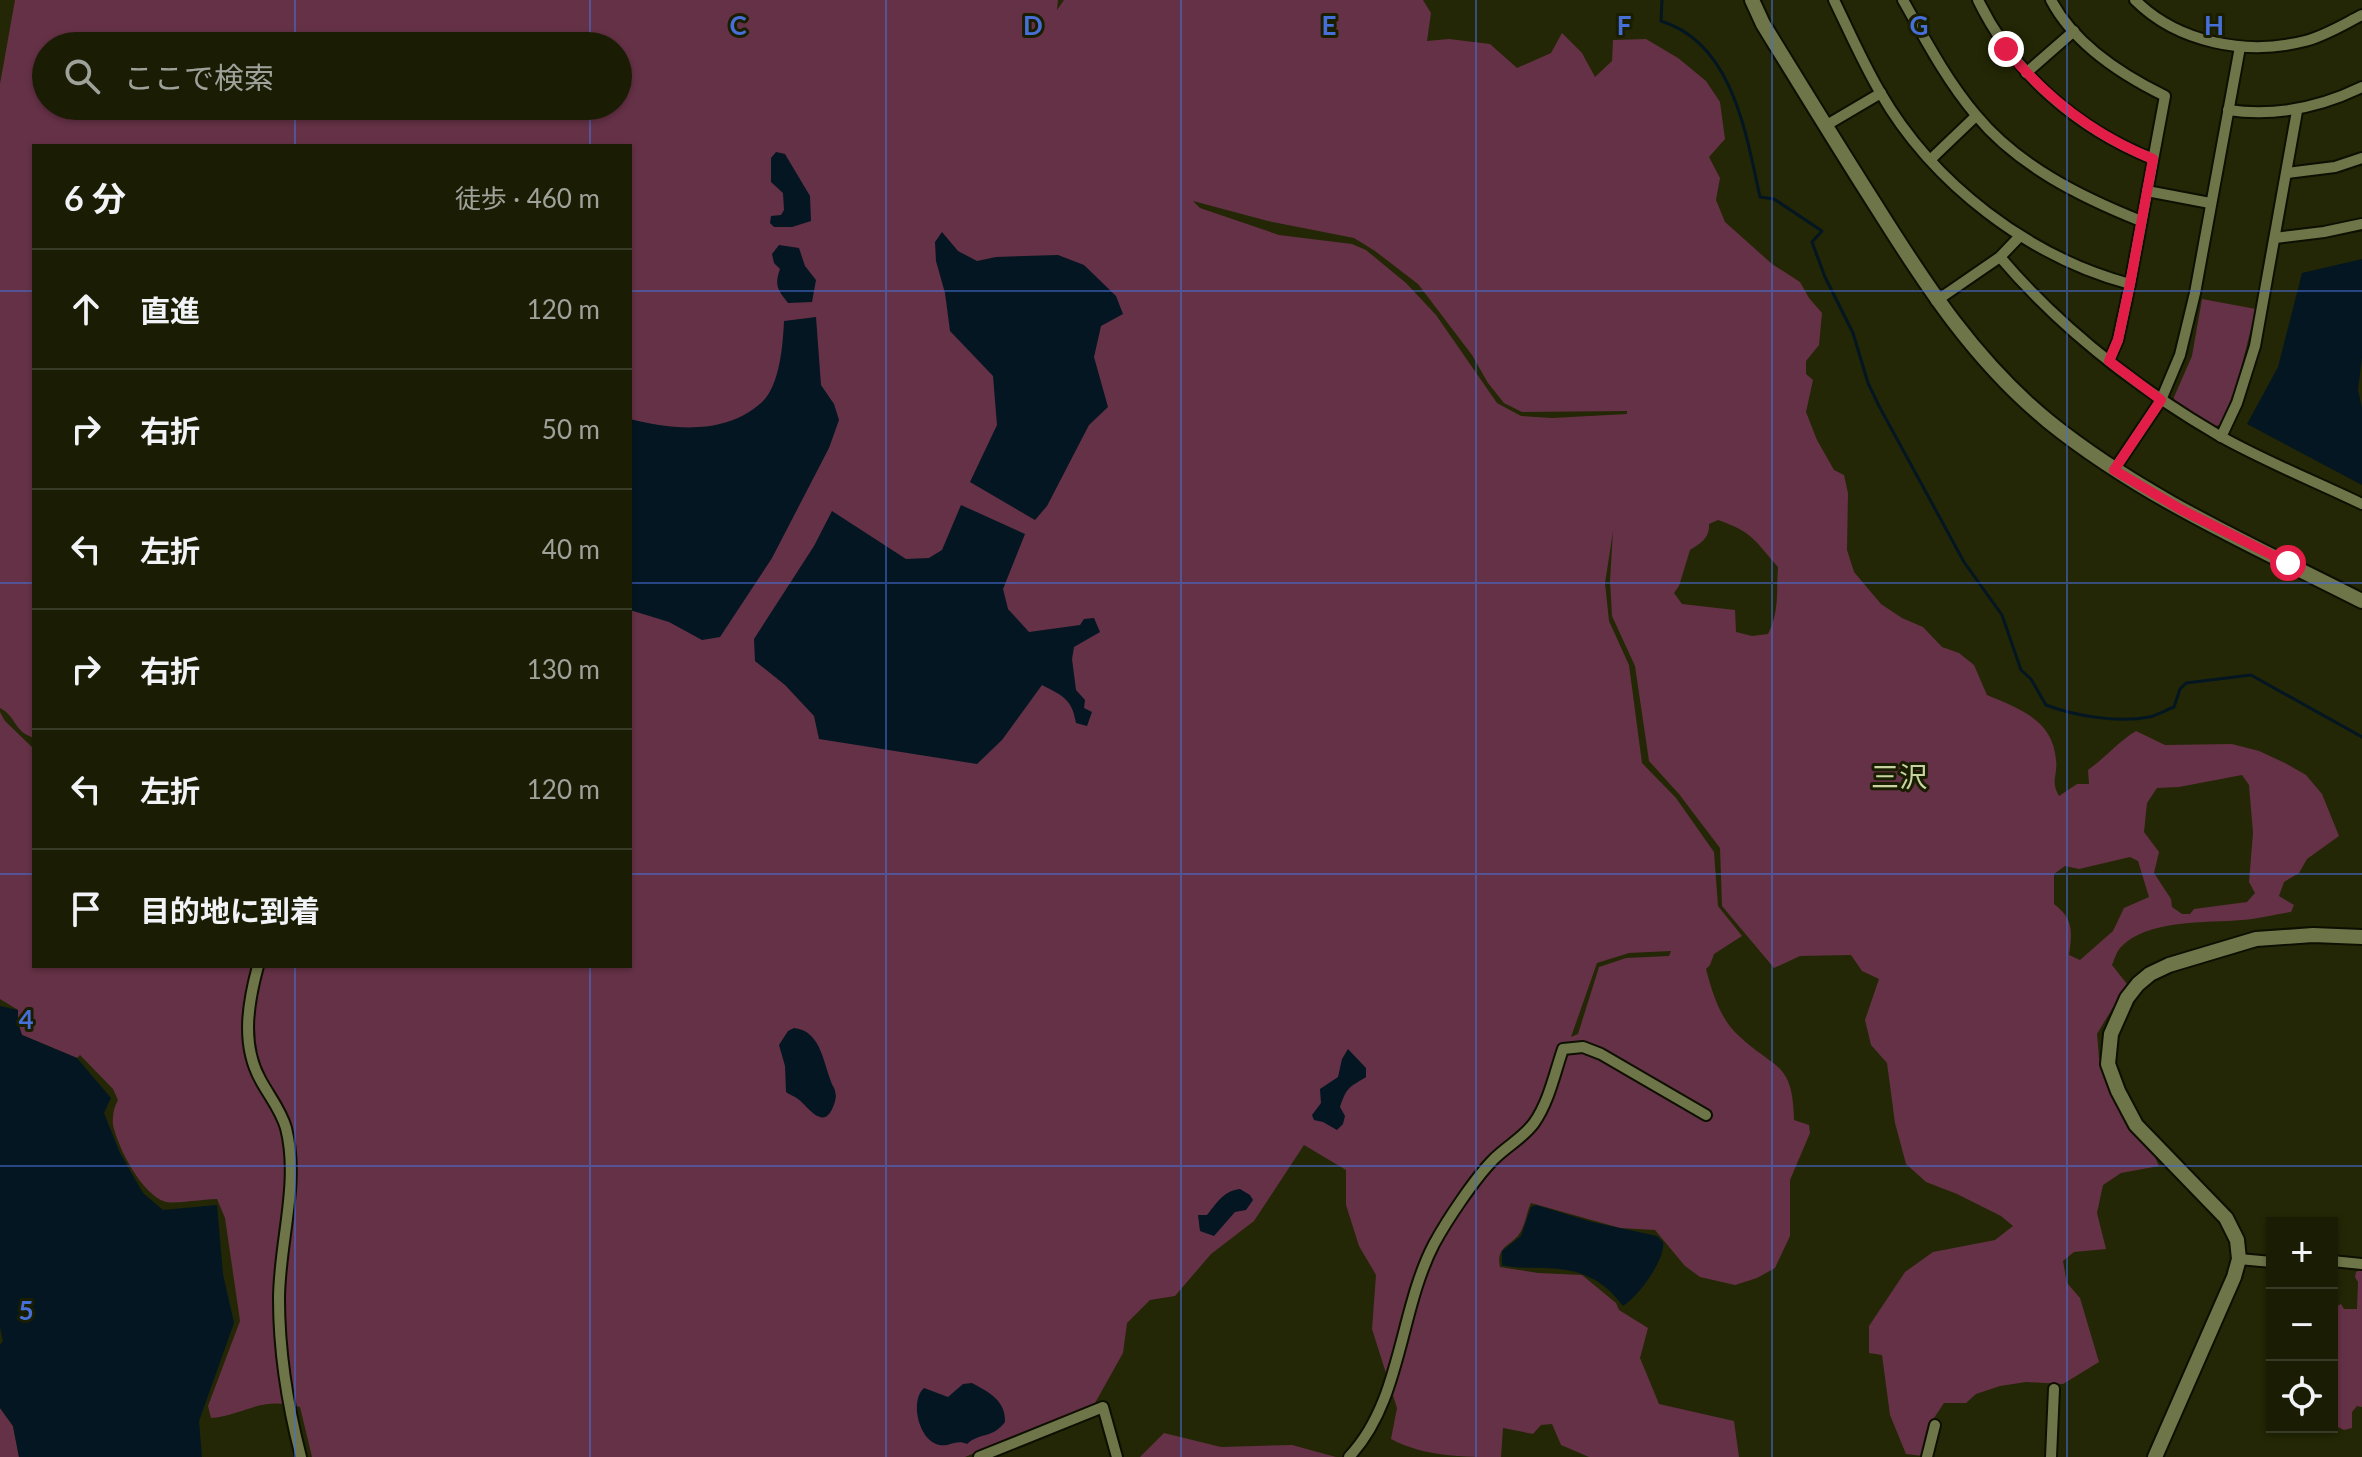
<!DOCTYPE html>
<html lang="ja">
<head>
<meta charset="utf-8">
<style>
	body { margin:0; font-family:Lato,"Noto Sans JP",sans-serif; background:#272a13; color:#f1f3f6 }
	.controls { position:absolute; right:24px; bottom:24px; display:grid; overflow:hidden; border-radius:0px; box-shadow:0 2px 6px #0004 }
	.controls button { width:72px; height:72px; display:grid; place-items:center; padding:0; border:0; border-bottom:2px solid #383b26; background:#1a1d04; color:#f1f3f6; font:40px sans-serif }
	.stop { position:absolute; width:24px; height:24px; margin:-18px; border:6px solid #e11d48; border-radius:50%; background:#fff }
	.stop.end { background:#e11d48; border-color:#fff; box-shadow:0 2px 8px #0008 }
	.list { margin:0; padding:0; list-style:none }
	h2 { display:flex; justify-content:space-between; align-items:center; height:104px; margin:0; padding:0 32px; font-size:34px }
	h2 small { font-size:26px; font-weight:400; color:#9fa29a }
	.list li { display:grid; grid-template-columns:52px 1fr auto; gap:24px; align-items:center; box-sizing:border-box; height:120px; padding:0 32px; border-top:2px solid #383b26 }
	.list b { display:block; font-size:30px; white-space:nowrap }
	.list em { font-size:26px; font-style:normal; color:#9fa29a }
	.icon { flex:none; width:44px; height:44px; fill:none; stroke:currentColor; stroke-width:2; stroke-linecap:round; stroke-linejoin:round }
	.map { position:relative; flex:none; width:2362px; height:1457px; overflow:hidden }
	.search { position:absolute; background:#1a1d04; box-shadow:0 2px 6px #0004; left:32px; top:32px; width:600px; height:88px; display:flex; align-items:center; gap:20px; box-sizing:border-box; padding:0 28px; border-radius:44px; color:#9fa29a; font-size:30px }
	.panel { position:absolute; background:#1a1d04; box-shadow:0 2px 6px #0004; left:32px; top:144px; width:600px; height:824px; border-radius:0px }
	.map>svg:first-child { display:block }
</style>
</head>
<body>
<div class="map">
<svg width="2362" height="1457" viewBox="0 0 2362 1457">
	<rect width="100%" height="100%" fill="#232705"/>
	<g fill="#653146" fill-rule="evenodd">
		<path d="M 15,0 L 1058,0 L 1057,10 L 1064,0 L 1423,0 L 1431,13 L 1427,41 L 1449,39 L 1490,44 L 1517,68 L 1551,53 L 1562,33 L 1582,53 L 1595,77 L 1612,61 L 1613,40 L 1646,39 L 1678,58 L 1706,81 L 1720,102 L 1725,139 L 1709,157 L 1720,178 L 1716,200 L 1725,222 L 1772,264 L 1800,282 L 1809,298 L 1822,313 L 1819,345 L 1806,361 L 1806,374 L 1813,380 L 1806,412 L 1817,440 L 1834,470 L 1844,475 L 1848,493 L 1847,550 L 1854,572 L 1881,604 L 1902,618 L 1923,627 L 1942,647 L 1959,653 L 1974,665 L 1987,695 C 2020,709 2053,720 2056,760 C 2058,776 2050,780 2059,796 L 2077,784 L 2089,784 L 2088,770 C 2105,758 2118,742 2136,731 L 2165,745 L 2232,744 L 2259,751 L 2285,763 L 2306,775 L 2322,794 L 2339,836 L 2307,859 L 2299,873 L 2284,882 L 2279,896 L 2294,905 L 2291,912 C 2274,914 2259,919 2242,920 C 2207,923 2146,919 2120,948 C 2116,953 2114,960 2112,965 L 2127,984 L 2097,1034 L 2099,1058 L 2125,1118 L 2153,1153 L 2159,1166 L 2121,1173 L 2103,1185 L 2097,1213 L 2106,1249 L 2074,1252 L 2063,1261 L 2067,1283 L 2080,1298 L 2099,1362 L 2063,1384 L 2026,1382 L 2000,1386 L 1976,1394 L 1966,1403 L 1944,1403 L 1932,1421 L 1923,1456 L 1906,1454 L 1890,1415 L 1882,1355 L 1869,1353 L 1869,1326 L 1905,1272 L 1933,1252 L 1995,1240 L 2013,1226 L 2001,1216 L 1957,1194 L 1926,1182 L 1906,1164 L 1895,1123 L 1887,1063 L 1871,1045 L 1865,1020 L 1879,979 L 1862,971 L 1851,955 L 1800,956 L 1774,968 L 1722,906 L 1720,848 L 1679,794 L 1649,761 L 1635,666 L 1612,616 L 1610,581 L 1613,531 L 1605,583 L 1609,621 L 1629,665 L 1642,763 L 1676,798 L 1714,852 L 1718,906 L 1742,936 L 1714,954 L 1710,965 L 1706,969 C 1712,992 1720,1019 1739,1036 C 1775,1070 1793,1061 1794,1120 L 1809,1125 L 1810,1133 L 1790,1180 L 1790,1236 L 1775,1268 L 1757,1278 L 1735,1285 L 1700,1277 L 1685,1266 L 1655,1230 L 1620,1228 L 1531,1203 C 1527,1211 1526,1221 1522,1229 C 1515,1246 1495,1244 1500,1267 L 1538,1273 L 1582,1275 L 1616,1303 L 1619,1310 L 1648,1328 L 1640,1358 L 1659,1404 L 1734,1421 L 1739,1457 L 1589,1457 L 1561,1445 L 1552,1424 L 1541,1425 L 1533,1434 L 1503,1428 L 1501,1457 C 1463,1457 1425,1457 1391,1439 L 1397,1408 L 1372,1329 L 1376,1275 L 1359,1246 L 1346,1205 L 1346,1170 L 1304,1145 L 1254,1221 L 1211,1254 L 1175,1296 L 1150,1300 L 1127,1323 L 1123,1353 L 1095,1403 L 965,1457 L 312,1457 L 300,1407 C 260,1396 248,1414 211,1418 L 208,1406 L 240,1321 L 225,1218 L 217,1199 C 207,1199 173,1204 166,1202 C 142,1195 118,1148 113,1125 C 112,1116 114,1107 118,1100 L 113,1089 L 80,1055 L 77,1058 L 22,1035 L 18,1023 L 18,1010 L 0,999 L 0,712 L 5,721 L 34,749 L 34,966 L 630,966 L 630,146 L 34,146 L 34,738 C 13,731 17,717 0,708 L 0,84 ZM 46,46 L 618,46 L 618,106 L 46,106 ZM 1193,201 L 1268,221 L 1354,238 L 1375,251 L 1418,284 L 1472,355 L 1488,383 L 1504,403 L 1522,412 L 1627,411 L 1627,414 L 1552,418 L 1521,416 L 1497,403 L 1436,315 L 1406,283 L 1366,250 L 1352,244 L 1279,235 L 1200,208 ZM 1718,520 C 1753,532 1755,541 1778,567 C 1776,591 1780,611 1768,634 L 1752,636 L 1736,632 L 1735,610 L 1682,604 L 1674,593 L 1679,586 L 1690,550 C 1701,543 1710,538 1709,524 ZM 2242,775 L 2249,785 L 2253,833 L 2249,882 L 2255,893 L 2247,902 L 2194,909 L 2190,914 L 2182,914 L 2172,907 L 2171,899 L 2154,873 L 2159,852 L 2144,832 L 2147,803 L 2157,788 L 2179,787 ZM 2130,857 L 2138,861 L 2149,897 L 2124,908 L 2113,931 L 2080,960 L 2069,955 C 2072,932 2074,919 2054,904 L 2054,874 L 2065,866 L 2079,869 ZM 1671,951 L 1669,956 L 1626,958 L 1599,967 L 1578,1034 L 1571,1037 L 1597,963 L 1629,953 Z"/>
		<polygon points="2202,299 2256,309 2236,388 2220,425 2215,426 2175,403 2174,397 2192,356"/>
		<polygon points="2362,1269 2362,1407 2357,1406 2352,1412 2352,1428 2344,1430 2332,1424 2332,1376 2335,1370 2332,1364 2332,1309 2341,1304 2344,1309 2357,1309 2358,1282 2355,1277 2356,1272"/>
		<polygon points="0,1408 13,1426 19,1457 0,1457"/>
		<polygon points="1164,1433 1221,1447 1292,1445 1336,1457 1364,1457 1140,1457"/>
	</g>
	<g fill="#031622">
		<polygon points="776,152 785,154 810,196 811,221 792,227 774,227 770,223 771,216 781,215 784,210 783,193 771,182 771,158"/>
		<polygon points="942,232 958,251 977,261 996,257 1058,255 1084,265 1116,296 1123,314 1101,326 1094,357 1108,407 1089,425 1047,506 1035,520 970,482 997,425 993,376 950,331 945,293 936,261 935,242"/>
		<path d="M 779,245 L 799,248 L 805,266 L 816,280 L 812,302 L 788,303 C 778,290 774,286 780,269 L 774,263 L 772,254 Z"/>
		<polygon points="2362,259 2362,358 2358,390 2362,408 2362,485 2247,424 2278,367 2302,273"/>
		<path d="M 816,317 L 821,385 L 834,404 L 839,420 L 829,448 L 772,558 L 720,637 L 702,640 L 669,622 L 630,610 L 630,419 C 673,430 725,435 761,403 C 780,387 783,343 784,321 Z"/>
		<path d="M 961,505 L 1025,534 L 1003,589 L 1008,609 L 1029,632 L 1080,625 L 1084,619 L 1094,618 L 1100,632 L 1074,647 L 1072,659 L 1076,690 L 1085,700 L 1084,708 L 1092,712 L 1087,726 L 1076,723 C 1072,699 1063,696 1042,685 L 1002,740 L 977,764 L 819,739 L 814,716 L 785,685 L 755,661 L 754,639 L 814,546 L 832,511 L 906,559 L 929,558 L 942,550 Z"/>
		<polygon points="0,1006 18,1010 18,1023 22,1035 77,1058 111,1098 104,1113 120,1153 143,1193 163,1210 217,1205 223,1274 234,1323 199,1421 202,1457 19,1457 13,1426 0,1408 0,1345 3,1341 0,1327"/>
		<path d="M 794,1028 C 823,1031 823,1067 834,1088 C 837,1095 836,1100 833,1107 C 823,1132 807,1105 798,1099 C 794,1096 790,1095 786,1092 L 785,1066 L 779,1045 L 788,1031 Z"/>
		<path d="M 1348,1049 L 1366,1068 L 1366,1077 C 1349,1088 1347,1086 1340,1107 L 1345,1116 L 1343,1124 L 1337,1130 L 1323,1122 L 1314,1120 L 1312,1115 L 1321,1103 L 1320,1089 L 1338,1077 L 1342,1059 Z"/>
		<path d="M 1240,1189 L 1250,1195 L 1253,1200 L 1246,1210 L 1235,1212 L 1214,1236 L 1200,1231 L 1198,1215 L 1207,1215 C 1217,1203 1223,1191 1240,1189 Z"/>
		<path d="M 1536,1205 L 1592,1222 L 1657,1236 L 1663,1242 C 1666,1259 1638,1297 1623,1306 C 1603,1279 1580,1269 1546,1268 C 1532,1267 1516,1269 1502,1265 L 1502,1251 L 1521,1236 L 1531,1207 Z"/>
		<path d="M 972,1383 C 989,1392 1006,1401 1005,1422 C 992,1439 980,1432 967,1444 C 955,1438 948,1449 936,1444 C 918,1437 910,1400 924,1388 L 948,1397 L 963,1384 Z"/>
	</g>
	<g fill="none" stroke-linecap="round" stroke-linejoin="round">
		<path stroke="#031622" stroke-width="3" d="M 1662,0 L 1661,21 C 1733,43 1746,134 1760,197 L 1774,199 L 1822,231 L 1812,242 L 1825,277 L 1853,333 L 1868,383 L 1879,406 L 1964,562 L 2002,615 L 2021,670 L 2031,679 L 2046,705 C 2075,716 2118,723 2149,717 C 2158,715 2166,710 2174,707 L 2180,689 L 2186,683 L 2251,675 L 2362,737"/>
		<g stroke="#0d0f00" stroke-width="14">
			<g id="street">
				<path d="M 1834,0 C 1849,31 1863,63 1880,92 C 1933,184 2029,257 2130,284"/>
				<path d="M 1903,0 C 1925,39 1947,81 1976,115 C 2018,166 2081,197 2141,221"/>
				<path d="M 1978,0 C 2014,74 2076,128 2153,159"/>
				<path d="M 2051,0 C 2074,44 2122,75 2165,96 L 2130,284 L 2118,340 L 2109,361"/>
				<path d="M 2135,0 C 2178,43 2247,56 2305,41 C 2325,36 2344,24 2362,15"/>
				<polyline points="2026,73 2074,31"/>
				<path d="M 2228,110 C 2276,117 2319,108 2362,87"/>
				<polyline points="1825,126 1881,93"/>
				<polyline points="1931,159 1976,116"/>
				<polyline points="2287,173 2335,167 2362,158"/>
				<polyline points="2147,191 2210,203"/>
				<polyline points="2275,238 2324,232 2362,224"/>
				<path d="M 2000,257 C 2062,330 2136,387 2218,435 C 2264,461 2314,481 2362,504"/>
				<polyline points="1936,301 2000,257 2020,236"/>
				<polyline points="2221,437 2237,403 2255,346 2297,111"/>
				<polyline points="2114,470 2161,400 2180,355 2195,293 2240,47"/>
				<path d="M 258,966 C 248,1003 241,1044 260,1079 C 269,1096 281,1110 286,1128 C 300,1183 279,1243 279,1299 C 279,1351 288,1407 301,1457"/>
				<polyline points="2239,1259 2272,1262"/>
				<polyline points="2332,1261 2362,1264"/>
				<polyline points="979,1457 1103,1407 1117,1457"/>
				<path d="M 1349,1457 C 1402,1401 1399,1311 1434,1244 C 1447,1220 1475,1178 1494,1159 C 1507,1146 1523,1138 1534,1123 C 1549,1102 1555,1072 1563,1049 L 1583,1047 L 1601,1054 L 1706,1115"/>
				<polyline points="1927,1457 1935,1425"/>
				<polyline points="2051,1457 2054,1389"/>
			</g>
		</g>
		<g stroke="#0d0f00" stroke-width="18">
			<g id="secondary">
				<path d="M 1752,0 L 1763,24 C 1801,86 1839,148 1878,209 C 1927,287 1975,361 2048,421 C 2142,497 2254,546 2362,601"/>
				<polyline points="2155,1457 2234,1277 2239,1259 2237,1240 2226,1218 2136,1125 2118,1091 2108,1064 2111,1034 2127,998 2138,984 2150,974 2169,965 2256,939 2313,935 2362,937"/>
			</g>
		</g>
		<use href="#street" stroke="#6e7548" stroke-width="10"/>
		<use href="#secondary" stroke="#6e7548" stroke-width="14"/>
	</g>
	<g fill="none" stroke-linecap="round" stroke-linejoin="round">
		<path stroke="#e11d48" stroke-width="10" d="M 2006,49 C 2046,98 2093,135 2153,159 L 2130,284 L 2118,340 L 2109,361 L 2161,400 L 2114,470 L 2182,510 L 2288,563"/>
	</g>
	<path fill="none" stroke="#476fd8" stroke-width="2" stroke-opacity="0.55" d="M 295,0 L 295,46M 590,0 L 590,46M 886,0 L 886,1457M 1181,0 L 1181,1457M 1476,0 L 1476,1457M 1772,0 L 1772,1457M 2067,0 L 2067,1457M 295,106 L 295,146M 590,106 L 590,146M 0,291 L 34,291M 630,291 L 2362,291M 0,583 L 34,583M 630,583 L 2362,583M 0,874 L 34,874M 630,874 L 2362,874M 295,966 L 295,1457M 590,966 L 590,1457M 0,1166 L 2362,1166"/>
	<g text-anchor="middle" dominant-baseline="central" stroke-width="6" stroke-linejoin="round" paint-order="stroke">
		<g font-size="28" fill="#c9d2a1" stroke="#1a1e00">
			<text x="1899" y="776">三沢</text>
		</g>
	</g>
	<g font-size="26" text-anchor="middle" font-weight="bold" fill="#476fd8" stroke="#1a1e00" stroke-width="6" stroke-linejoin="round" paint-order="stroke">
		<text x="738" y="35">C</text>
		<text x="1033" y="35">D</text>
		<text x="1329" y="35">E</text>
		<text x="1624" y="35">F</text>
		<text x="1919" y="35">G</text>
		<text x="2214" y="35">H</text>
		<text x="26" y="1029">4</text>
		<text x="26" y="1320">5</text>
	</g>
</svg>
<div class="controls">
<button>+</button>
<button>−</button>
<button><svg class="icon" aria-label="locate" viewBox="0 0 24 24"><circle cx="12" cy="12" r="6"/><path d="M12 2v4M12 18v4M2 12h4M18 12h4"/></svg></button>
</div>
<div class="stop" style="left:2288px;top:563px"></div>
<div class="stop end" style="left:2006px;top:49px"></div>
<div class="search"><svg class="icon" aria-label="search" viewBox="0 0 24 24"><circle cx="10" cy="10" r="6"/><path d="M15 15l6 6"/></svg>ここで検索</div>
<section class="panel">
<h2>6 分<small>徒歩 · 460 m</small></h2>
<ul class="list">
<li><svg class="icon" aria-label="ahead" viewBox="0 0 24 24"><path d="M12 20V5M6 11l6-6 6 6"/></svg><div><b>直進</b></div><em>120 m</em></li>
<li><svg class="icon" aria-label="right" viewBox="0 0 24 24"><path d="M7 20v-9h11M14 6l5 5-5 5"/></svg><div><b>右折</b></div><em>50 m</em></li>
<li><svg class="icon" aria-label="left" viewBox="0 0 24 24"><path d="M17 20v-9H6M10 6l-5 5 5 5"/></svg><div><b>左折</b></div><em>40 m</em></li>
<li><svg class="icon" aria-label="right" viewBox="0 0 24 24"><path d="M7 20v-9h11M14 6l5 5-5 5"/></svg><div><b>右折</b></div><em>130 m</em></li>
<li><svg class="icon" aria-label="left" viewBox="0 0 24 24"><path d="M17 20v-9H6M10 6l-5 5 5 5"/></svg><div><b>左折</b></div><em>120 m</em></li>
<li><svg class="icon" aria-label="arrive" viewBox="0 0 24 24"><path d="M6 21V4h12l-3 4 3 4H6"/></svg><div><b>目的地に到着</b></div></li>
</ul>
</section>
</div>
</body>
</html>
